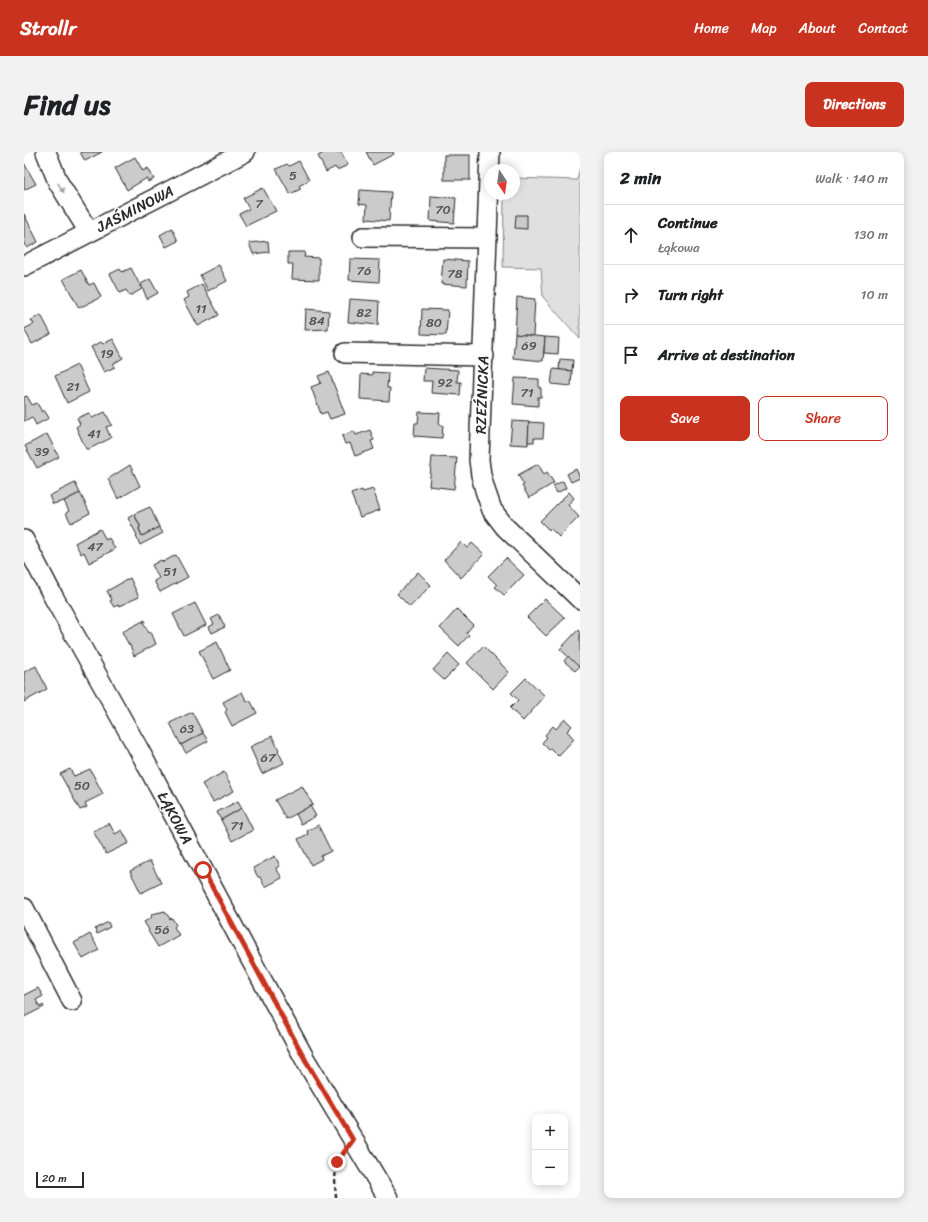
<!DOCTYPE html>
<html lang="en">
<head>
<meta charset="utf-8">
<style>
	body { margin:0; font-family:Sriracha,sans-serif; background:#f2f2f2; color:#202124 }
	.controls { position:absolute; right:12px; bottom:12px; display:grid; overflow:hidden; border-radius:8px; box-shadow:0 2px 10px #0003 }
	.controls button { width:36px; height:36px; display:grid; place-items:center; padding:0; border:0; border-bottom:1px solid #e0e0e0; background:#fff; color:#202124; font:20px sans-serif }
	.compass { position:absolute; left:460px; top:12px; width:36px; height:36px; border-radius:50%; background:#fff; box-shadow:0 2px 10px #0003; rotate:167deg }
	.scale { position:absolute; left:12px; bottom:10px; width:48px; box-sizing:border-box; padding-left:4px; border:2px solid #2b2b2b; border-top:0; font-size:11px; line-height:14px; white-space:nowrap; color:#2b2b2b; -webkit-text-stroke:3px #fff; paint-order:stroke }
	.stop { position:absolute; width:12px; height:12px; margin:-9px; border:3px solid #c8321e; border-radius:50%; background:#fff }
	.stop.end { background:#c8321e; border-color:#fff; box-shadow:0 1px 4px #0008 }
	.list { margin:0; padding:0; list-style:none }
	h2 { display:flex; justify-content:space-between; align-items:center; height:52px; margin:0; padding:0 16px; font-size:17px }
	h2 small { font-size:13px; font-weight:400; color:#757577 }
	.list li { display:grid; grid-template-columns:26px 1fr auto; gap:12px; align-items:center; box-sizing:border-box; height:60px; padding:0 16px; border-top:1px solid #e0e0e0 }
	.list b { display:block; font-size:15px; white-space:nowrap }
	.list p { margin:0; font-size:13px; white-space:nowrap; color:#757577 }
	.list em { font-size:13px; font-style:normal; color:#757577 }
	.actions { display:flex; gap:8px; padding:12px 16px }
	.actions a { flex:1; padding:9px 0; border:1px solid #c8321e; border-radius:8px; text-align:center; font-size:14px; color:#c8321e }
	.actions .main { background:#c8321e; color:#fff }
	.icon { flex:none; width:22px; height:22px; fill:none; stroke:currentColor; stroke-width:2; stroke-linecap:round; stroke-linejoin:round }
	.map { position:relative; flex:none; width:556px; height:1046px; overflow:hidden; border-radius:8px }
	header { display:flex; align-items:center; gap:24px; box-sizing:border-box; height:56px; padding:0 20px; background:#c8321e; color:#fff }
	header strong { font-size:19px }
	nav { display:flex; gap:22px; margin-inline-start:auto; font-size:14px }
	.intro { display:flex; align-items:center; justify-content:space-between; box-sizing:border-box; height:96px; padding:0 24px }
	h1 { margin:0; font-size:28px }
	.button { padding:10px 18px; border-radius:8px; background:#c8321e; color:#fff; font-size:14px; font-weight:700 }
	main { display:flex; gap:24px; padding:0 24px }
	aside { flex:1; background:#fff; border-radius:8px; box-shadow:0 2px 10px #0003 }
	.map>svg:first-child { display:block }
</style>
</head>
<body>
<header>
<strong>Strollr</strong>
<nav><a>Home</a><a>Map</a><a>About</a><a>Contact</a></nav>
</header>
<div class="intro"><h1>Find us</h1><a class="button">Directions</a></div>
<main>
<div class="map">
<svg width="556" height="1046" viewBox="0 0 556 1046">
	<rect width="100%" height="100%" fill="#fff"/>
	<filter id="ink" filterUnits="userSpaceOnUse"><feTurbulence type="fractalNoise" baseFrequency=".025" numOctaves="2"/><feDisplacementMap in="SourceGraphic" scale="8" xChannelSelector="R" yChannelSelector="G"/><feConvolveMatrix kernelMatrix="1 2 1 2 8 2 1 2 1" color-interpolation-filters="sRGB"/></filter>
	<g filter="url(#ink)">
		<polygon fill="#e0e0e0" stroke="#868686" points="556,15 556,187 519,145 517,116 479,115 480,42 490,42 490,26 553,28"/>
		<g fill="#cbcbcb" stroke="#2b2b2b">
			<polygon points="56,0 78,0 61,9"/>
			<polygon points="301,0 305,1 308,0 317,0 324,13 313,18 311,15 302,20 294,4"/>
			<polygon points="342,0 369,0 370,2 349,13"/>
			<rect x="420" y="3" width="26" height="25"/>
			<polygon points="111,5 119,19 124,16 130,27 124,30 123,26 103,38 91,16"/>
			<polygon points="275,9 285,28 275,34 277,37 266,42 252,17 263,12 265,14"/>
			<polygon points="0,11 12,32 0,38"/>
			<polygon points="239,36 252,59 222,74 215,62 225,57 219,46"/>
			<polygon points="336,38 367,40 365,69 342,67 343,53 335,52"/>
			<polygon points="407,44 432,46 430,71 406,69"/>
			<polygon points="0,62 14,90 3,96 0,92"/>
			<polygon points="492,63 503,63 503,77 491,76"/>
			<polygon points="148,76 154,89 142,95 136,83"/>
			<polygon points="244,89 245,100 229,102 225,91"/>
			<polygon points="264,100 281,100 280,105 295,106 295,128 268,127 269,112 264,112"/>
			<polygon points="326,107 356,108 355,130 325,128"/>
			<polygon points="419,107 444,109 443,134 417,132"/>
			<polygon points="195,113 203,129 184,139 176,123"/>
			<polygon points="107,116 118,137 106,144 102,138 96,141 86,122 96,117 98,120"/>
			<polygon points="57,118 65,133 70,131 77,145 55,156 39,127"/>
			<polygon points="126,127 134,141 123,147 117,132"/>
			<polygon points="178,132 195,163 174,174 160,148 165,145 163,140"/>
			<polygon points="493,145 511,147 509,184 491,182"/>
			<polygon points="326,147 355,149 354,173 324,170"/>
			<polygon points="282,157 305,159 304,177 281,178"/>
			<polygon points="398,157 424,158 422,183 397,182"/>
			<polygon points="17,163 27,182 8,192 0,177 10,172 7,168"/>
			<polygon points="491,182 521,185 519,209 489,206"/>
			<polygon points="521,185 535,186 534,202 520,201"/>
			<polygon points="89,187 99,206 89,212 91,215 80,220 67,195 77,190 79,192"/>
			<polygon points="536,207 549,208 548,219 535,218"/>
			<polygon points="53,213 65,240 43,251 31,224"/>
			<polygon points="400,216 434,218 433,230 437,230 436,243 407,241 408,229 399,229"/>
			<polygon points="529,217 548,219 547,234 527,232"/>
			<polygon points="305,220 321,262 306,267 303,260 297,262 287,235 297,231 294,224"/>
			<polygon points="348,220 364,221 363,236 366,236 365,249 336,247 337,222 348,223"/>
			<polygon points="491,226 515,227 515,236 517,236 517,245 514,245 514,254 489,252"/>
			<polygon points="3,244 8,253 13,251 18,260 20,258 25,266 12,273 8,265 0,269 0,245"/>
			<polygon points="81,260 88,273 82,275 87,286 65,297 62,297 52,275 56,272 53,266 65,261 68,266"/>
			<polygon points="395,260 416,261 415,273 419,273 418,286 390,284 391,271 394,271"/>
			<polygon points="488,269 505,270 504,293 486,292"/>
			<polygon points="505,270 520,271 519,286 510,286 510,290 504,290"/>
			<polygon points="346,278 350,288 347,289 350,297 331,304 326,291 321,292 318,284 330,279 332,283"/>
			<polygon points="23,282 35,305 13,316 1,294"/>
			<polygon points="408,305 433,306 430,337 405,334"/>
			<polygon points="514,312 520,322 523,320 530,331 505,346 498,334 500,333 494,323"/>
			<polygon points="106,313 116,334 94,347 84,327"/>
			<polygon points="552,317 556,326 547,330 543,322"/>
			<polygon points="539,329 542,336 533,341 529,334"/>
			<polygon points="51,331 56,341 40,349 29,352 25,344"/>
			<polygon points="349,337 356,358 336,365 327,342 338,338 339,340"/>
			<polygon points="545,340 550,346 544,353 555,365 535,385 526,376 525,378 516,369"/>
			<polygon points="56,341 66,361 47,371 42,361 45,359 40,349"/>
			<polygon points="126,355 135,375 118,384 115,377 116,374 110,362"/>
			<polygon points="110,362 116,374 115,377 118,384 135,375 139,381 116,393 112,384 113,383 104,366"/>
			<polygon points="76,377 82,388 85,386 91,397 65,411 60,400 57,402 51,391"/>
			<polygon points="437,390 443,396 448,391 460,402 437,426 420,408"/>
			<polygon points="152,403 164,425 136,440 130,429 135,426 128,413 137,408 139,410"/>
			<polygon points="482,406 500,423 480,443 471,435 473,433 464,424"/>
			<polygon points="394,420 407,433 386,455 373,442"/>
			<polygon points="106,426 115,445 95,454 94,453 90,455 86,449 88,448 83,439"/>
			<polygon points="521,447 541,466 522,484 503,465"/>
			<polygon points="171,451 182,473 160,484 149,462"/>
			<polygon points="433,457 449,473 442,481 445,483 435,494 416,476"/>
			<polygon points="195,463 201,475 188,481 185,475 190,472 187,467"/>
			<polygon points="121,468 121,470 119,470 125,481 127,480 132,492 110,504 106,493 105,493 98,480"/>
			<polygon points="554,478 556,481 556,513 555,515 536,497"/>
			<polygon points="193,490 206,518 189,527 175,499"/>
			<polygon points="459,494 485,520 469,537 443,511"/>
			<polygon points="424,502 435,513 420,528 409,518"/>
			<polygon points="544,504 555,515 551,519 540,509"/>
			<polygon points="12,514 23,537 0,550 0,520"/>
			<polygon points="502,526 521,544 499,569 486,556 494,548 487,541"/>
			<polygon points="218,540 223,550 226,548 233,561 208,574 201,560 203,558 199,550"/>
			<polygon points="168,560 179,581 157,593 146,571"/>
			<polygon points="541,567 548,574 543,579 550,587 534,604 526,596 525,598 518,591 523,585 521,583 529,574 532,577"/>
			<polygon points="179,581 184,589 162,601 157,593"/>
			<polygon points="248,584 255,598 254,599 260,611 238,622 226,595"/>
			<polygon points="46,617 50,624 66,617 79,642 61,651 63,655 56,658 36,622"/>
			<polygon points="200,620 210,639 189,650 178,632"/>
			<polygon points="278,634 289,653 262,667 251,648"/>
			<polygon points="214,649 218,656 197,668 193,660"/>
			<polygon points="286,654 292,664 277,672 272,662"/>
			<polygon points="218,656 229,678 208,689 197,668"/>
			<polygon points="85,671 91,682 98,678 105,691 82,702 69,679"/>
			<polygon points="294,673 307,699 297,704 298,707 287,713 274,687 284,682 283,679"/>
			<polygon points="251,704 256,714 252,716 258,726 241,735 236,725 234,725 229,716"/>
			<polygon points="126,709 137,731 117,741 106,719"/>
			<polygon points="141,759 146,767 148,766 152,773 150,775 155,783 134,795 124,779 125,778 120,770 127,766 128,762"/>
			<polygon points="84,770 86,775 73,782 71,777"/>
			<polygon points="66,782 75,798 59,807 50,791"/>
			<polygon points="14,836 19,844 12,848 16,855 19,853 20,855 0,865 0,843"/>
		</g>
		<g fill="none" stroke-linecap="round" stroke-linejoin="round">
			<g stroke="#2b2b2b" stroke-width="22">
				<g id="street">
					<polyline points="22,0 34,30 65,80"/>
					<polyline points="466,0 455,308 457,323 461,338 468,358 481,375 556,447"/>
					<polyline points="339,85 463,86"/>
					<polyline points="0,114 221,0"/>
					<polyline points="321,201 460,204"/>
					<polyline points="0,388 30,446 115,598 226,806 282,909 364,1046"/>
					<polyline points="0,756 48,849"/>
				</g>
			</g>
			<path stroke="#2b2b2b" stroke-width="2.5" stroke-dasharray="4 3" stroke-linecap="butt" d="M 312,1046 C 311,1030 309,1016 319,1002"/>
			<use href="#street" stroke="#fff" stroke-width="19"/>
		</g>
		<defs><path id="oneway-solid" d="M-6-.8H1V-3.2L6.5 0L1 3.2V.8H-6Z"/></defs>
		<use fill="#a0a0a0" href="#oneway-solid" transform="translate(37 36) rotate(58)"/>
	</g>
	<g fill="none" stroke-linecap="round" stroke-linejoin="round" filter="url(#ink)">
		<polyline stroke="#c8321e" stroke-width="5" points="179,718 282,909 329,988 313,1010"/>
	</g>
	<g text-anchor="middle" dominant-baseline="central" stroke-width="3" stroke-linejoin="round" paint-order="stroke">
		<g font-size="13" fill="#535353">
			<text x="269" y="23">5</text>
			<text x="235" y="51">7</text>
			<text x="419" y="57">70</text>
			<text x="340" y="118">76</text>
			<text x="431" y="121">78</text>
			<text x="177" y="156">11</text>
			<text x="340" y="160">82</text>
			<text x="293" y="168">84</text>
			<text x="410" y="170">80</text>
			<text x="505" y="193">69</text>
			<text x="83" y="201">19</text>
			<text x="421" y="230">92</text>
			<text x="49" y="234">21</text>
			<text x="503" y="240">71</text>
			<text x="70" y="281">41</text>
			<text x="18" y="299">39</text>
			<text x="71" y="394">47</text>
			<text x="146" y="419">51</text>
			<text x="163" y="576">63</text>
			<text x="244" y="605">67</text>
			<text x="58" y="633">50</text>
			<text x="213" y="673">71</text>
			<text x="138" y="777">56</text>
		</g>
		<g font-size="15" fill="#2b2b2b" stroke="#fff">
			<text transform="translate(111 57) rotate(-27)">JAŚMINOWA</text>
			<text transform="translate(458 243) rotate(-88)">RZEŹNICKA</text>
			<text transform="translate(151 666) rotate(62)">ŁĄKOWA</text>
		</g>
	</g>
</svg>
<div class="controls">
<button>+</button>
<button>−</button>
</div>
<svg class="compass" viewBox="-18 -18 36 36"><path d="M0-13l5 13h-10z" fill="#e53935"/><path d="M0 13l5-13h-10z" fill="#757577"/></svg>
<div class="scale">20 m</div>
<div class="stop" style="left:179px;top:718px"></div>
<div class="stop end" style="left:313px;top:1010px"></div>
</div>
<aside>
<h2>2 min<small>Walk · 140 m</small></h2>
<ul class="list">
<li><svg class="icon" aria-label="ahead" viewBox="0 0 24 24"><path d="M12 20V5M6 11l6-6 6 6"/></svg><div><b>Continue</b><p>Łąkowa</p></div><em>130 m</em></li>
<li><svg class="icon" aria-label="right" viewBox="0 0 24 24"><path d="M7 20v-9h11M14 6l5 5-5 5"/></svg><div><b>Turn right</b></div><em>10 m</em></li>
<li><svg class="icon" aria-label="arrive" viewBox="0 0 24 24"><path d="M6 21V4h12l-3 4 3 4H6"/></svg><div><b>Arrive at destination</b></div></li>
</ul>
<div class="actions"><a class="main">Save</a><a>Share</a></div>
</aside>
</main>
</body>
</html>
